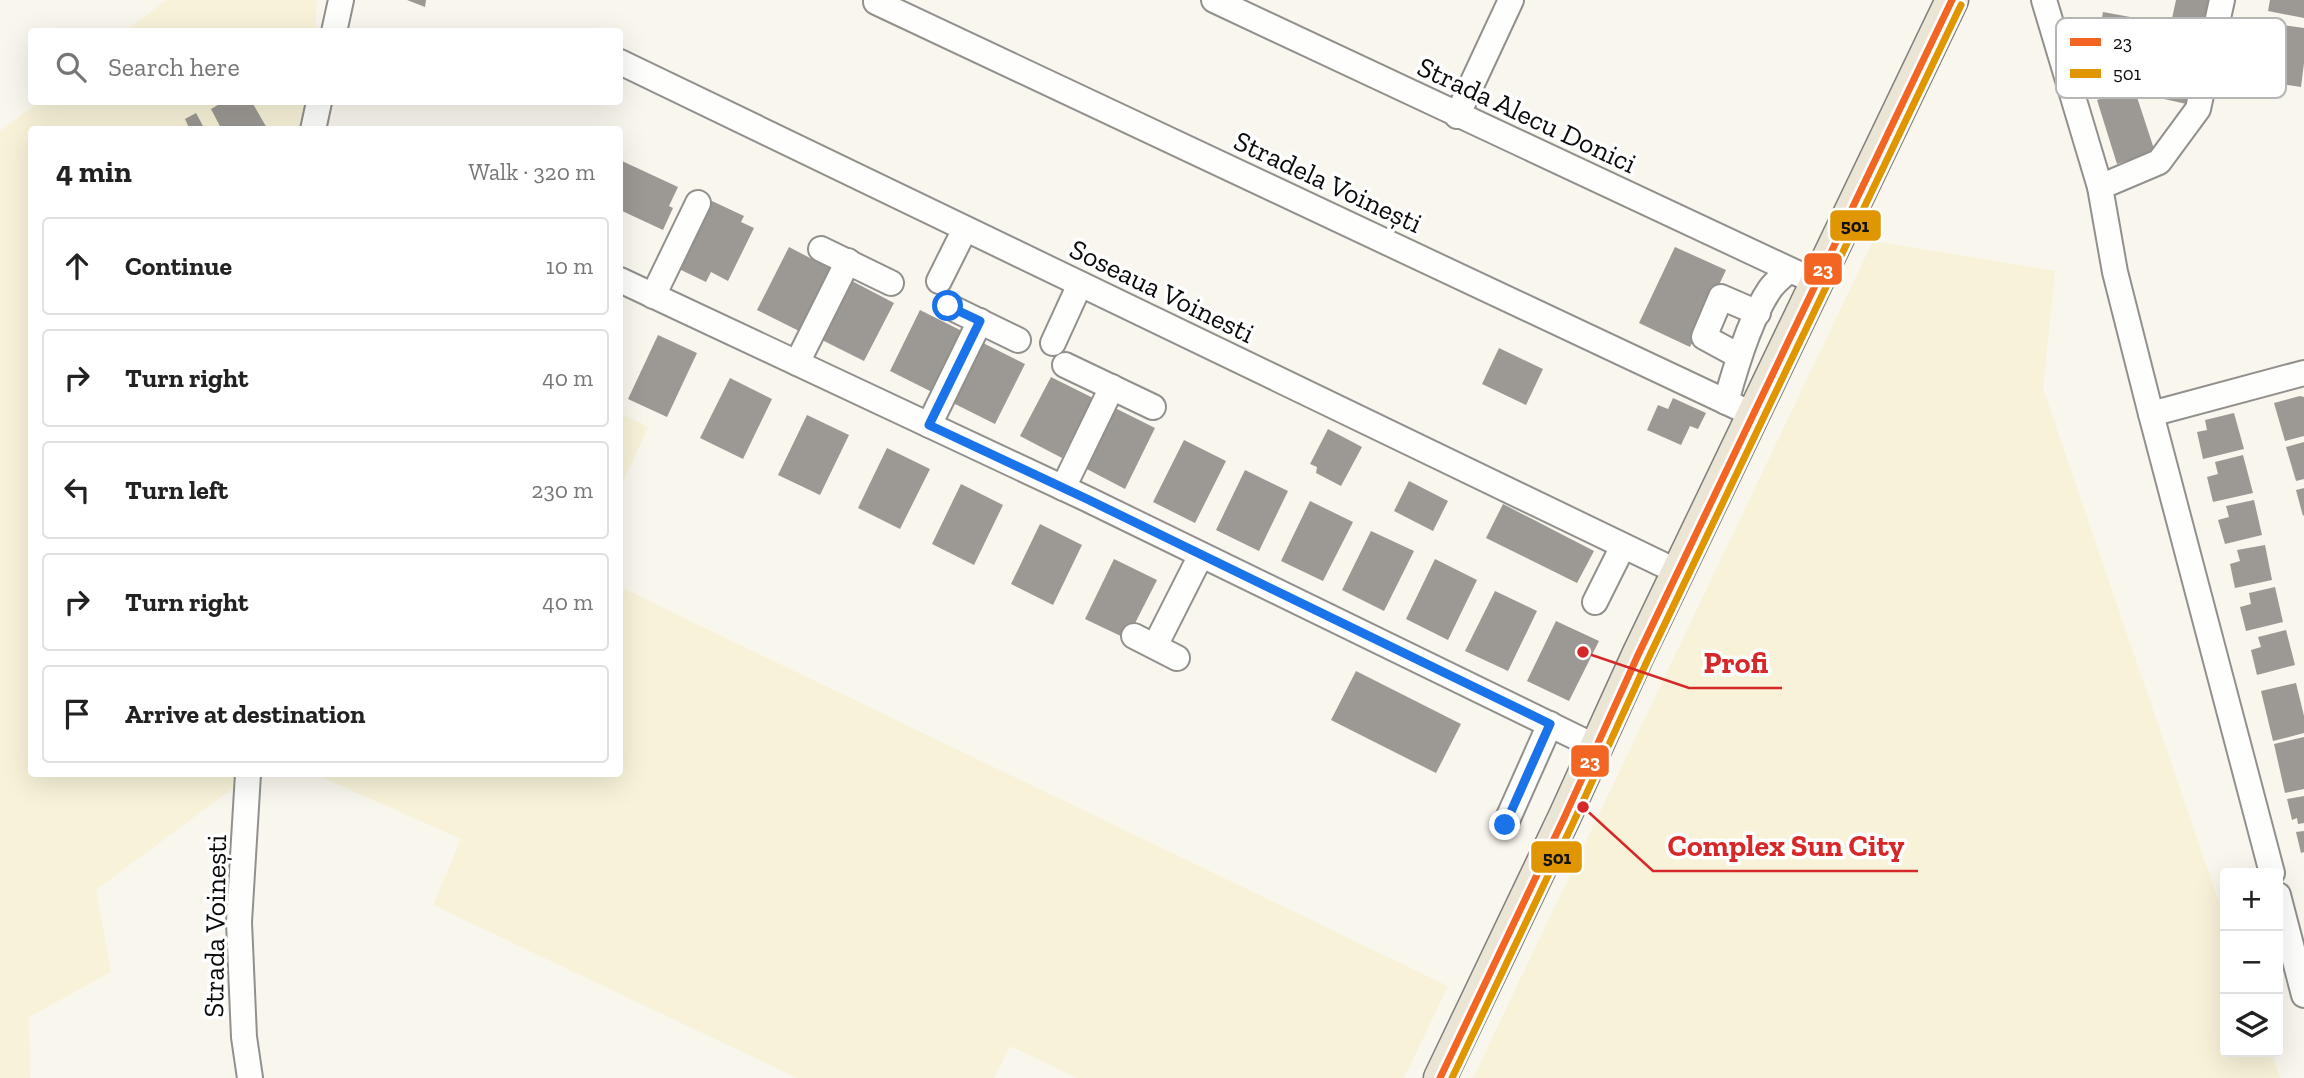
<!DOCTYPE html>
<html lang="en">
<head>
<meta charset="utf-8">
<style>
	body { margin:0; font-family:"Zilla Slab",serif; background:#f2f2f2; color:#222 }
	.controls { position:absolute; right:21px; bottom:21px; display:grid; overflow:hidden; border-radius:7px; box-shadow:0 7px 28px #0002 }
	.controls button { width:63px; height:63px; display:grid; place-items:center; padding:0; border:0; border-bottom:2px solid #e0e0e0; background:#fff; color:#222; font:35px sans-serif }
	.stop { position:absolute; width:21px; height:21px; margin:-16px; border:5px solid #1a73e8; border-radius:50%; background:#fff }
	.stop.end { background:#1a73e8; border-color:#fff; box-shadow:0 2px 7px #0008 }
	.list { margin:0; padding:0; list-style:none }
	h2 { display:flex; justify-content:space-between; align-items:center; height:91px; margin:0; padding:0 28px; font-size:30px }
	h2 small { font-size:23px; font-weight:400; color:#767676 }
	.list li { display:grid; grid-template-columns:46px 1fr auto; gap:21px; align-items:center; box-sizing:border-box; height:98px; margin:0 14px 14px; padding:0 14px; border:2px solid #e0e0e0; border-radius:7px }
	.list b { display:block; font-size:26px; white-space:nowrap }
	.list em { font-size:23px; font-style:normal; color:#767676 }
	.icon { flex:none; width:38px; height:38px; fill:none; stroke:currentColor; stroke-width:2; stroke-linecap:round; stroke-linejoin:round }
	.map { position:relative; flex:none; width:2304px; height:1078px; overflow:hidden }
	.search { position:absolute; background:#fff; box-shadow:0 7px 28px #0002; left:28px; top:28px; width:595px; height:77px; display:flex; align-items:center; gap:18px; box-sizing:border-box; padding:0 24px; border-radius:7px; color:#767676; font-size:26px }
	.panel { position:absolute; background:#fff; box-shadow:0 7px 28px #0002; left:28px; top:126px; width:595px; height:651px; border-radius:7px }
	.map>svg:first-child { display:block }
</style>
</head>
<body>
<div class="map">
<svg width="2304" height="1078" viewBox="0 0 2304 1078">
	<rect width="100%" height="100%" fill="#f9f6ed"/>
	<g fill="#f7f2d8">
		<polygon points="166,0 317,0 315,31 126,31"/>
		<polygon points="39,102 311,102 310,129 32,130 32,774 252,774 96,890 111,972 29,1017 30,1078 0,1078 0,131"/>
		<polygon points="1873,241 2055,271 2043,389 2225,920 2225,1052 2271,1052 2280,1078 1473,1078"/>
		<polygon points="620,413 648,427 620,489"/>
		<polygon points="620,587 1448,986 1404,1078 1077,1078 1010,1046 994,1078 797,1078 433,905 461,839 315,774 620,774"/>
	</g>
	<g fill="#9c9893">
		<polygon points="407,0 426,0 425,7"/>
		<polygon points="2176,0 2215,0 2191,105 2155,97"/>
		<polygon points="2270,0 2304,0 2304,18 2268,11"/>
		<polygon points="2103,12 2136,18 2125,75 2093,70"/>
		<polygon points="2269,23 2304,28 2304,63 2301,87 2260,81"/>
		<polygon points="2134,88 2155,152 2117,164 2097,100"/>
		<polygon points="223,102 252,102 268,130 222,130 211,109"/>
		<polygon points="196,113 203,126 190,130 185,119"/>
		<polygon points="622,161 678,187 669,206 673,208 663,230 620,210 620,166"/>
		<polygon points="712,201 744,216 741,222 754,228 728,281 711,272 706,282 679,269"/>
		<polygon points="789,247 831,269 799,331 757,310"/>
		<polygon points="1675,247 1726,270 1690,347 1639,323"/>
		<polygon points="852,281 894,303 864,361 822,340"/>
		<polygon points="920,310 962,331 932,392 890,371"/>
		<polygon points="658,335 697,353 667,417 628,399"/>
		<polygon points="983,343 1025,364 995,424 953,403"/>
		<polygon points="1499,348 1543,369 1526,405 1482,384"/>
		<polygon points="1051,377 1093,398 1062,458 1020,436"/>
		<polygon points="730,378 772,399 743,459 700,438"/>
		<polygon points="2300,396 2304,397 2304,436 2285,441 2274,403"/>
		<polygon points="1673,398 1706,413 1698,429 1690,426 1681,445 1647,430 1658,405 1668,409"/>
		<polygon points="1113,407 1155,428 1125,489 1083,467"/>
		<polygon points="2234,413 2244,449 2203,459 2197,432 2207,430 2205,420"/>
		<polygon points="807,415 849,435 820,495 778,475"/>
		<polygon points="1328,429 1362,447 1341,486 1316,473 1317,467 1310,464"/>
		<polygon points="1184,440 1226,461 1195,523 1153,502"/>
		<polygon points="2304,442 2304,479 2296,481 2286,447"/>
		<polygon points="887,448 930,469 900,529 858,508"/>
		<polygon points="2243,455 2253,493 2213,502 2207,477 2218,474 2215,462"/>
		<polygon points="1245,470 1288,491 1259,551 1216,530"/>
		<polygon points="1409,481 1448,501 1433,531 1394,511"/>
		<polygon points="961,484 1003,505 974,565 932,544"/>
		<polygon points="2304,488 2304,515 2303,516 2296,490"/>
		<polygon points="2254,500 2262,535 2225,544 2218,520 2229,517 2226,506"/>
		<polygon points="1310,501 1353,522 1323,581 1281,561"/>
		<polygon points="1503,504 1594,551 1577,583 1486,538"/>
		<polygon points="1040,524 1082,545 1053,605 1011,584"/>
		<polygon points="1371,531 1414,551 1384,611 1342,590"/>
		<polygon points="2265,545 2272,580 2235,588 2230,564 2240,561 2237,550"/>
		<polygon points="1114,559 1157,580 1127,639 1085,619"/>
		<polygon points="1435,559 1477,580 1448,640 1406,619"/>
		<polygon points="2275,587 2283,622 2246,631 2240,607 2251,604 2249,593"/>
		<polygon points="1495,591 1537,611 1508,671 1465,651"/>
		<polygon points="1556,621 1599,641 1569,701 1527,681"/>
		<polygon points="2286,630 2295,665 2257,675 2251,650 2261,647 2258,637"/>
		<polygon points="1356,671 1461,724 1436,773 1331,720"/>
		<polygon points="2296,683 2304,716 2304,733 2273,741 2261,691"/>
		<polygon points="2304,737 2304,789 2285,793 2274,744"/>
		<polygon points="2304,796 2304,823 2298,824 2297,818 2292,820 2287,799"/>
		<polygon points="2304,831 2304,852 2301,853 2296,832"/>
	</g>
	<g fill="none" stroke-linecap="round" stroke-linejoin="round">
		<g stroke="#92908c" stroke-width="28">
			<g id="minor">
				<polyline points="1214,0 1816,282"/>
				<polyline points="2044,0 2100,187 2115,272 2151,414 2272,873"/>
				<polyline points="876,2 1754,415"/>
				<polyline points="334,32 341,0"/>
				<polyline points="620,62 1678,572"/>
				<polyline points="1457,116 1511,0"/>
				<polyline points="313,130 319,102"/>
				<polyline points="2100,187 2159,162 2198,109 2222,0"/>
				<polyline points="821,249 891,283"/>
				<polyline points="620,280 1087,499 1596,747"/>
				<polyline points="939,281 965,229"/>
				<polyline points="653,296 698,203"/>
				<polyline points="948,306 1018,340"/>
				<polyline points="1053,343 1080,284"/>
				<polyline points="1739,356 1704,337 1721,297 1758,313"/>
				<polyline points="797,363 848,261"/>
				<polyline points="1065,365 1153,407"/>
				<path d="M 1726,402 C 1735,369 1750,318 1770,289 C 1775,282 1783,276 1789,270"/>
				<polyline points="2151,414 2304,373"/>
				<polyline points="929,425 980,321"/>
				<polyline points="1063,488 1112,387"/>
				<polyline points="1595,602 1623,546"/>
				<polyline points="1134,636 1177,658"/>
				<polyline points="1155,646 1201,555"/>
				<polyline points="248,774 239,922 244,1037 250,1078"/>
				<polyline points="1505,825 1550,724"/>
				<polyline points="2278,895 2304,995"/>
			</g>
		</g>
		<g stroke="#7f7e7a" stroke-width="35">
			<polyline id="major" points="1440,1078 1565,816 1638,655 1952,0"/>
		</g>
		<use href="#minor" stroke="#fefefc" stroke-width="24"/>
		<use href="#major" stroke="#ebe5d6" stroke-width="32"/>
		<g stroke="#fff" stroke-width="12">
			<polyline id="bus-1" points="1440,1078 1565,816 1638,655 1952,0"/>
		</g>
		<g stroke="#fff" stroke-width="12">
			<polyline id="bus-2" points="1452,1078 1574,821 1648,659 1961,5"/>
		</g>
		<use href="#bus-1" stroke="#f26522" stroke-width="7"/>
		<use href="#bus-2" stroke="#df9601" stroke-width="7"/>
	</g>
	<g fill="none" stroke-linecap="round" stroke-linejoin="round">
		<polyline stroke="#1a73e8" stroke-width="9" points="948,306 980,321 929,425 1087,499 1550,724 1505,825"/>
	</g>
	<g text-anchor="middle" dominant-baseline="central" stroke-width="7" stroke-linejoin="round" paint-order="stroke">
		<g font-size="28" fill="#0a0a0a" stroke="#fff">
			<text transform="translate(1527 115) rotate(25)">Strada Alecu Donici</text>
			<text transform="translate(1328 182) rotate(25)">Stradela Voinești</text>
			<text transform="translate(1162 291) rotate(26)">Soseaua Voinesti</text>
			<text transform="translate(215 926) rotate(-89)">Strada Voinești</text>
		</g>
	</g>
	<rect x="2056" y="18" width="230" height="80" rx="10" fill="#fff" stroke="#b6b6b6" stroke-width="2"/>
	<rect x="2070" y="38" width="31" height="8" fill="#f26522"/>
	<rect x="2070" y="69" width="31" height="9" fill="#df9601"/>
	<g font-size="19" fill="#0a0a0a">
		<text x="2113" y="49">23</text>
		<text x="2113" y="80">501</text>
	</g>
	<path fill="none" stroke="#d62828" stroke-width="2.5" d="M1583 652L1689 688H1782M1583 807L1653 871H1918"/>
	<g fill="#d62828" stroke="#fff" stroke-width="2.5">
		<circle cx="1583" cy="652" r="7"/>
		<circle cx="1583" cy="807" r="7"/>
	</g>
	<g font-size="30" text-anchor="middle" font-weight="bold" fill="#d62828" stroke="#fff" stroke-width="7" stroke-linejoin="round" paint-order="stroke">
		<text x="1736" y="673">Profi</text>
		<text x="1786" y="856">Complex Sun City</text>
	</g>
	<g stroke="#fff" stroke-width="2.5">
		<rect x="1829" y="209" width="53" height="33" rx="7" fill="#df9601"/>
		<rect x="1803" y="252" width="40" height="34" rx="7" fill="#f26522"/>
		<rect x="1570" y="744" width="40" height="34" rx="7" fill="#f26522"/>
		<rect x="1530" y="840" width="53" height="34" rx="7" fill="#df9601"/>
	</g>
	<g font-size="19" text-anchor="middle" font-weight="bold" fill="#fff">
		<text x="1823" y="276">23</text>
		<text x="1590" y="768">23</text>
	</g>
	<g font-size="19" text-anchor="middle" font-weight="bold" fill="#111">
		<text x="1855" y="232">501</text>
		<text x="1557" y="864">501</text>
	</g>
</svg>
<div class="controls">
<button>+</button>
<button>−</button>
<button><svg class="icon" aria-label="layers" viewBox="0 0 24 24"><path d="M12 4l9 5-9 5-9-5zM3 14l9 5 9-5"/></svg></button>
</div>
<div class="stop" style="left:948px;top:306px"></div>
<div class="stop end" style="left:1505px;top:825px"></div>
<div class="search"><svg class="icon" aria-label="search" viewBox="0 0 24 24"><circle cx="10" cy="10" r="6"/><path d="M15 15l6 6"/></svg>Search here</div>
<section class="panel">
<h2>4 min<small>Walk · 320 m</small></h2>
<ul class="list">
<li><svg class="icon" aria-label="ahead" viewBox="0 0 24 24"><path d="M12 20V5M6 11l6-6 6 6"/></svg><div><b>Continue</b></div><em>10 m</em></li>
<li><svg class="icon" aria-label="right" viewBox="0 0 24 24"><path d="M7 20v-9h11M14 6l5 5-5 5"/></svg><div><b>Turn right</b></div><em>40 m</em></li>
<li><svg class="icon" aria-label="left" viewBox="0 0 24 24"><path d="M17 20v-9H6M10 6l-5 5 5 5"/></svg><div><b>Turn left</b></div><em>230 m</em></li>
<li><svg class="icon" aria-label="right" viewBox="0 0 24 24"><path d="M7 20v-9h11M14 6l5 5-5 5"/></svg><div><b>Turn right</b></div><em>40 m</em></li>
<li><svg class="icon" aria-label="arrive" viewBox="0 0 24 24"><path d="M6 21V4h12l-3 4 3 4H6"/></svg><div><b>Arrive at destination</b></div></li>
</ul>
</section>
</div>
</body>
</html>
